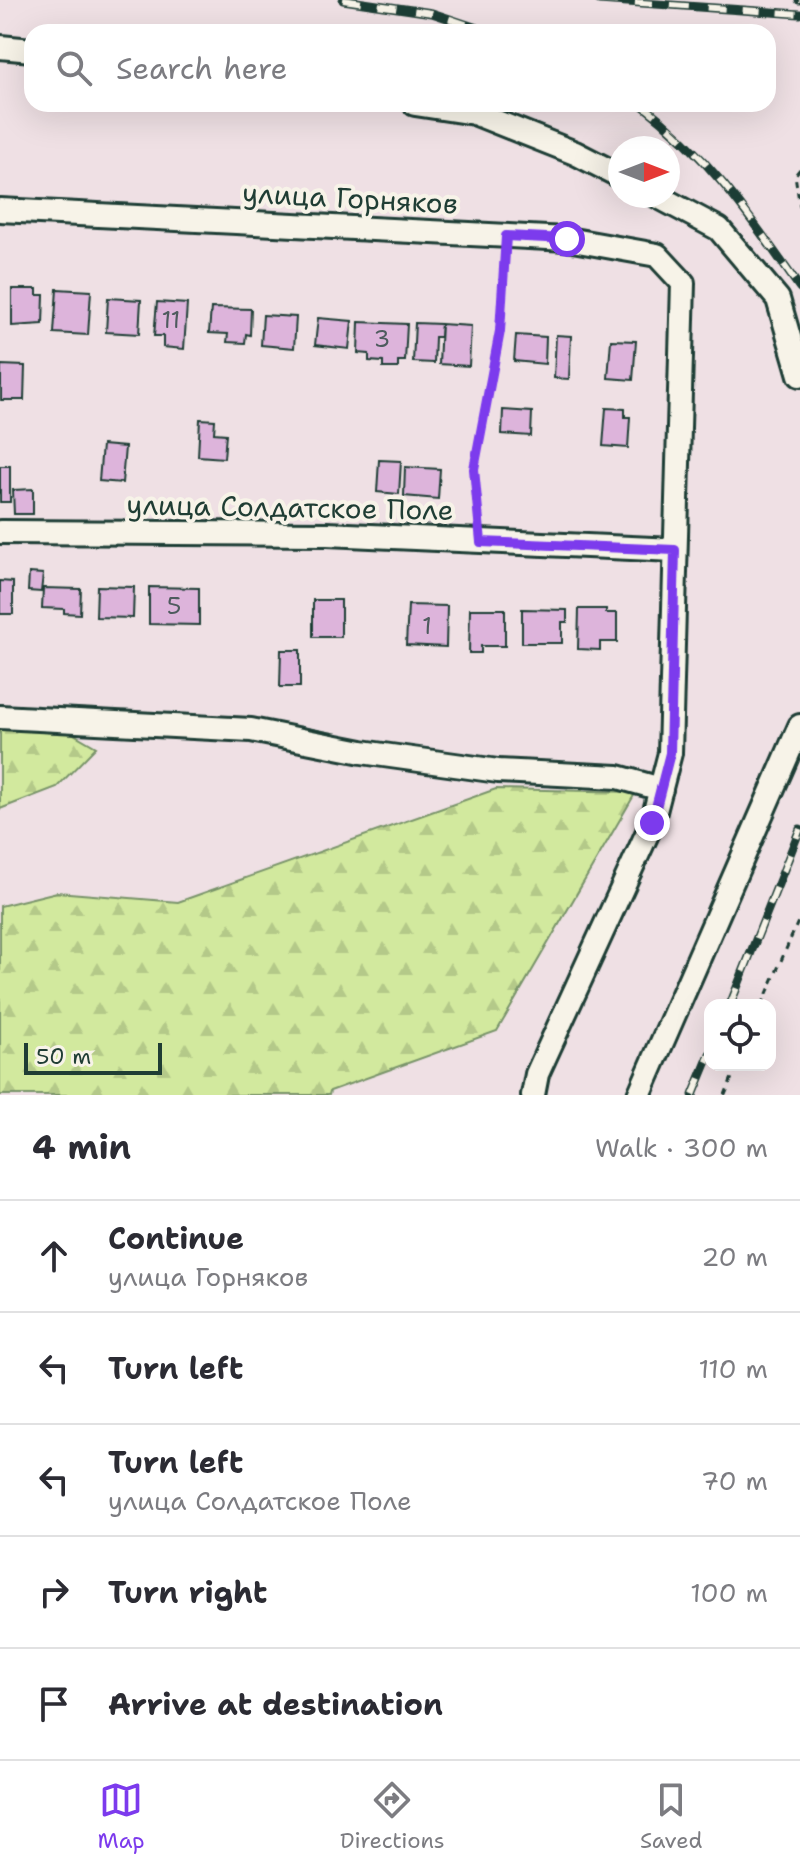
<!DOCTYPE html>
<html lang="en">
<head>
<meta charset="utf-8">
<style>
	body { margin:0; font-family:"Shantell Sans",sans-serif; background:#f7f7f7; color:#2b2b33 }
	.controls { position:absolute; right:24px; bottom:24px; display:grid; overflow:hidden; border-radius:16px; box-shadow:0 8px 32px #0002 }
	.controls button { width:72px; height:72px; display:grid; place-items:center; padding:0; border:0; border-bottom:2px solid #e1e1e2; background:#fff; color:#2b2b33; font:40px sans-serif }
	.compass { position:absolute; left:608px; top:136px; width:72px; height:72px; border-radius:50%; background:#fff; box-shadow:0 8px 32px #0002; rotate:90deg }
	.scale { position:absolute; left:24px; bottom:20px; width:138px; box-sizing:border-box; padding-left:8px; border:4px solid #1f3d34; border-top:0; font-size:22px; line-height:28px; white-space:nowrap; color:#1f3d34; -webkit-text-stroke:6px #f7f3e8; paint-order:stroke }
	.stop { position:absolute; width:24px; height:24px; margin:-18px; border:6px solid #7c3aed; border-radius:50%; background:#fff }
	.stop.end { background:#7c3aed; border-color:#fff; box-shadow:0 2px 8px #0008 }
	.list { margin:0; padding:0; list-style:none }
	h2 { display:flex; justify-content:space-between; align-items:center; height:104px; margin:0; padding:0 32px; font-size:34px }
	h2 small { font-size:26px; font-weight:400; color:#7c7c81 }
	.list li { display:grid; grid-template-columns:52px 1fr auto; gap:24px; align-items:center; box-sizing:border-box; height:112px; padding:0 32px; border-top:2px solid #e1e1e2 }
	.list b { display:block; font-size:30px; white-space:nowrap }
	.list p { margin:0; font-size:26px; white-space:nowrap; color:#7c7c81 }
	.list em { font-size:26px; font-style:normal; color:#7c7c81 }
	.icon { flex:none; width:44px; height:44px; fill:none; stroke:currentColor; stroke-width:2; stroke-linecap:round; stroke-linejoin:round }
	.map { position:relative; flex:none; width:800px; height:1095px; overflow:hidden }
	.search { position:absolute; background:#fff; box-shadow:0 8px 32px #0002; left:24px; right:24px; top:24px; height:88px; display:flex; align-items:center; gap:20px; box-sizing:border-box; padding:0 28px; border-radius:24px; color:#7c7c81; font-size:30px }
	.sheet { height:664px; background:#fff }
	nav { display:flex; justify-content:space-around; align-items:center; box-sizing:border-box; height:112px; border-top:2px solid #e1e1e2; background:#fff; font-size:22px; color:#7c7c81 }
	nav a { display:grid; justify-items:center; gap:4px }
	nav .on { color:#7c3aed }
	.map>svg:first-child { display:block }
</style>
</head>
<body>
<div class="map">
<svg width="800" height="1095" viewBox="0 0 800 1095">
	<defs>
		<pattern id="forest-firs" width="22" height="20" patternUnits="userSpaceOnUse" patternTransform="scale(2)"><rect width="22" height="20" fill="#d2e99e"/><path d="M5 1l3.5 6h-7zM16 11l3.5 6h-7z" fill="#b4c989"/></pattern>
	</defs>
	<rect width="100%" height="100%" fill="#efe0e4"/>
	<filter id="ink" filterUnits="userSpaceOnUse"><feTurbulence type="fractalNoise" baseFrequency=".0125" numOctaves="2"/><feDisplacementMap in="SourceGraphic" scale="16" xChannelSelector="R" yChannelSelector="G"/><feConvolveMatrix kernelMatrix="1 2 1 2 8 2 1 2 1" color-interpolation-filters="sRGB"/></filter>
	<g filter="url(#ink)">
		<g fill="url(#forest-firs)" stroke="#789369" stroke-width="2">
			<polygon points="0,717 46,718 96,747 57,787 0,809"/>
			<polygon points="496,789 636,792 497,1031 330,1091 329,1095 0,1095 0,906 57,892 178,902"/>
		</g>
		<g fill="#ddb4db" stroke="#1f3d34" stroke-width="2">
			<polygon points="12,289 37,289 37,295 44,295 43,324 12,326"/>
			<polygon points="57,289 91,291 88,335 54,333"/>
			<polygon points="108,298 141,300 139,334 106,332"/>
			<polygon points="157,302 187,304 184,349 163,347 163,336 154,336"/>
			<polygon points="211,308 251,309 250,335 246,334 245,343 227,342 228,334 209,333"/>
			<polygon points="263,315 296,317 294,348 261,345"/>
			<polygon points="318,318 352,321 349,349 315,345"/>
			<polygon points="359,322 407,324 405,361 398,361 398,368 383,368 383,362 369,361 369,354 358,353"/>
			<polygon points="415,323 441,324 440,337 435,337 434,363 413,362"/>
			<polygon points="441,324 471,326 469,366 439,364"/>
			<polygon points="516,335 546,337 545,364 514,361"/>
			<polygon points="556,335 571,336 569,379 554,378"/>
			<polygon points="611,340 636,341 633,380 608,378"/>
			<polygon points="1,365 25,366 24,400 1,400"/>
			<polygon points="606,408 625,409 625,417 630,417 628,448 603,446"/>
			<polygon points="503,410 532,412 531,436 502,434"/>
			<polygon points="200,419 215,420 214,433 226,434 224,458 198,456"/>
			<polygon points="102,445 125,447 122,483 99,481"/>
			<polygon points="379,460 401,461 399,494 377,492"/>
			<rect x="0" y="466" width="10" height="36"/>
			<polygon points="405,467 440,469 438,499 404,496"/>
			<polygon points="33,489 33,514 14,514 13,490"/>
			<polygon points="29,573 43,574 41,592 28,591"/>
			<polygon points="0,581 13,582 13,614 0,614"/>
			<polygon points="97,586 134,587 133,618 96,617"/>
			<polygon points="149,587 199,588 199,625 149,624"/>
			<polygon points="43,588 81,589 80,614 64,613 64,609 42,608"/>
			<rect x="313" y="600" width="28" height="37"/>
			<polygon points="408,605 447,606 446,647 406,645"/>
			<polygon points="470,609 505,609 505,646 481,646 481,653 469,653"/>
			<polygon points="522,609 567,610 567,622 562,622 562,643 522,643"/>
			<polygon points="579,609 606,609 606,613 617,613 617,642 600,642 600,650 578,649"/>
			<polygon points="281,650 300,650 300,687 280,687"/>
		</g>
		<g fill="none" stroke-linecap="round" stroke-linejoin="round">
			<g stroke="#1f3d34" stroke-width="28">
				<g id="minor">
					<polyline points="0,47 32,50"/>
					<polyline points="415,104 474,113 575,153 620,176"/>
					<polyline points="657,196 719,229 778,299 800,375"/>
					<polyline points="0,210 567,239 657,255 683,283 670,753 652,823 537,1074 533,1095"/>
					<polyline points="0,532 327,534 675,550"/>
					<polyline points="0,717 251,730 362,752 498,771 618,777 661,789"/>
					<polyline points="639,1095 800,726"/>
				</g>
			</g>
			<g stroke="#1f3d34" stroke-width="3" stroke-dasharray="6 6" stroke-linecap="butt">
				<polyline points="800,169 795,175 800,207"/>
				<polyline points="479,522 474,469 500,331 505,257"/>
				<polyline points="762,1005 800,917"/>
				<polyline points="725,1095 737,1065"/>
			</g>
			<use href="#minor" stroke="#f7f3e8" stroke-width="22"/>
			<g stroke="#1f3d34" stroke-width="9">
				<g id="rail">
					<polyline points="343,0 432,13 489,32"/>
					<polyline points="599,0 800,14"/>
					<polyline points="799,0 800,0"/>
					<path d="M 641,104 C 711,158 750,217 800,288"/>
					<polyline points="730,1005 800,829"/>
					<polyline points="693,1095 710,1054"/>
				</g>
			</g>
			<use href="#rail" stroke="#f7f3e8" stroke-width="6" stroke-dasharray="18" stroke-linecap="butt"/>
		</g>
	</g>
	<g fill="none" stroke-linecap="round" stroke-linejoin="round" filter="url(#ink)">
		<polyline stroke="#7c3aed" stroke-width="10" points="567,239 506,236 500,331 474,469 481,542 675,550 670,753 652,823"/>
	</g>
	<g text-anchor="middle" dominant-baseline="central" stroke-width="8" stroke-linejoin="round" paint-order="stroke">
		<g font-size="24" fill="#4e5b5e">
			<text x="171" y="320">11</text>
			<text x="382" y="339">3</text>
			<text x="174" y="606">5</text>
			<text x="427" y="626">1</text>
		</g>
		<g font-size="28" fill="#1f3d34" stroke="#f7f3e8">
			<text transform="translate(350 198) rotate(3)">улица Горняков</text>
			<text transform="translate(290 507) rotate(1)">улица Солдатское Поле</text>
		</g>
	</g>
</svg>
<div class="controls">
<button><svg class="icon" aria-label="locate" viewBox="0 0 24 24"><circle cx="12" cy="12" r="6"/><path d="M12 2v4M12 18v4M2 12h4M18 12h4"/></svg></button>
</div>
<svg class="compass" viewBox="-18 -18 36 36"><path d="M0-13l5 13h-10z" fill="#e53935"/><path d="M0 13l5-13h-10z" fill="#7c7c81"/></svg>
<div class="scale">50 m</div>
<div class="stop" style="left:567px;top:239px"></div>
<div class="stop end" style="left:652px;top:823px"></div>
<div class="search"><svg class="icon" aria-label="search" viewBox="0 0 24 24"><circle cx="10" cy="10" r="6"/><path d="M15 15l6 6"/></svg>Search here</div>
</div>
<section class="sheet">
<h2>4 min<small>Walk · 300 m</small></h2>
<ul class="list">
<li><svg class="icon" aria-label="ahead" viewBox="0 0 24 24"><path d="M12 20V5M6 11l6-6 6 6"/></svg><div><b>Continue</b><p>улица Горняков</p></div><em>20 m</em></li>
<li><svg class="icon" aria-label="left" viewBox="0 0 24 24"><path d="M17 20v-9H6M10 6l-5 5 5 5"/></svg><div><b>Turn left</b></div><em>110 m</em></li>
<li><svg class="icon" aria-label="left" viewBox="0 0 24 24"><path d="M17 20v-9H6M10 6l-5 5 5 5"/></svg><div><b>Turn left</b><p>улица Солдатское Поле</p></div><em>70 m</em></li>
<li><svg class="icon" aria-label="right" viewBox="0 0 24 24"><path d="M7 20v-9h11M14 6l5 5-5 5"/></svg><div><b>Turn right</b></div><em>100 m</em></li>
<li><svg class="icon" aria-label="arrive" viewBox="0 0 24 24"><path d="M6 21V4h12l-3 4 3 4H6"/></svg><div><b>Arrive at destination</b></div></li>
</ul>
</section>
<nav>
<a class="on"><svg class="icon" aria-label="map" viewBox="0 0 24 24"><path d="M3 6l6-2 6 2 6-2v14l-6 2-6-2-6 2zM9 4v14M15 6v14"/></svg>Map</a>
<a><svg class="icon" aria-label="directions" viewBox="0 0 24 24"><path d="M12 3l9 9-9 9-9-9zM9 14v-3h6M13 9l2 2-2 2"/></svg>Directions</a>
<a><svg class="icon" aria-label="saved" viewBox="0 0 24 24"><path d="M7 4h10v16l-5-4-5 4z"/></svg>Saved</a>
</nav>
</body>
</html>
